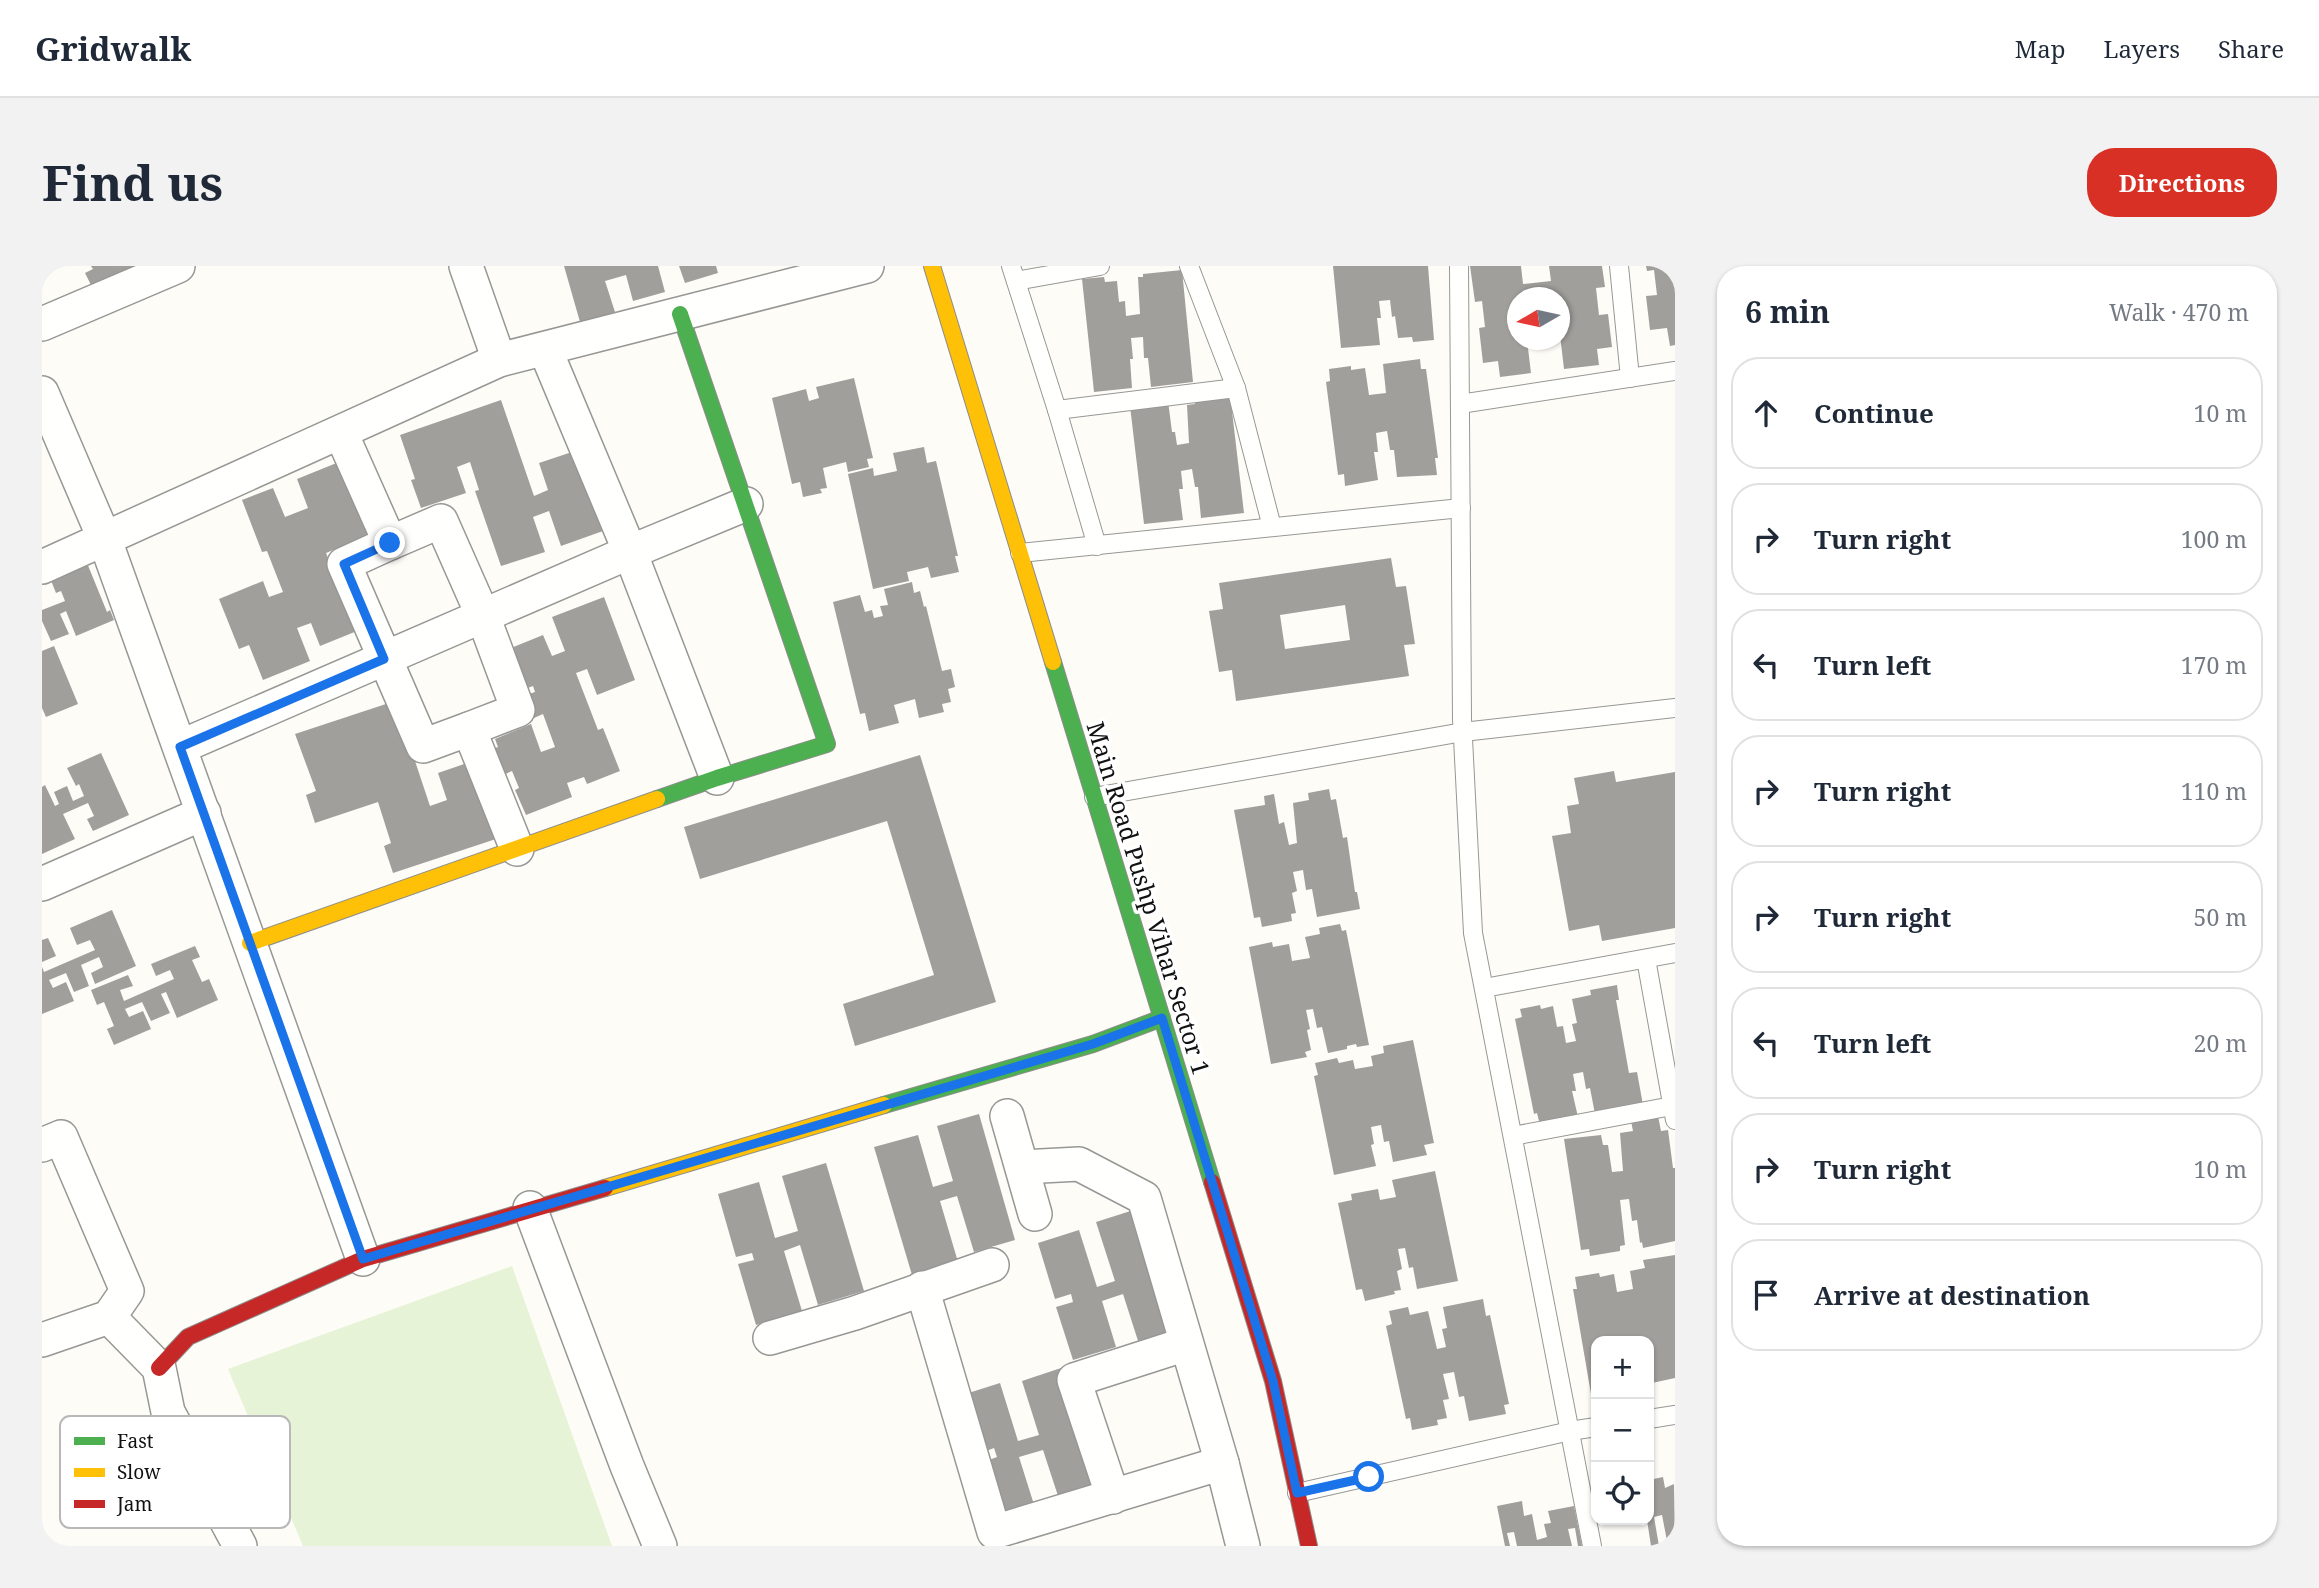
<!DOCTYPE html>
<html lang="en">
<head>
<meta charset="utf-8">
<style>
	body { margin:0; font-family:"Noto Serif",serif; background:#f2f2f3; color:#1f2937 }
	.controls { position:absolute; right:21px; bottom:21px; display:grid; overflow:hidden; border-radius:14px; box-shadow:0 2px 5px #0004 }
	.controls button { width:63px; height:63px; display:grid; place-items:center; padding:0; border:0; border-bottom:2px solid #e0e1e3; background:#fff; color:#1f2937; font:35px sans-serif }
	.compass { position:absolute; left:1465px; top:21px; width:63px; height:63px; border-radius:50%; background:#fff; box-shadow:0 2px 5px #0004; rotate:261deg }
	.stop { position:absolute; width:21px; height:21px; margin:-16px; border:5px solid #1a73e8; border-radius:50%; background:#fff }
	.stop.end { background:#1a73e8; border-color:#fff; box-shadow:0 2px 7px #0008 }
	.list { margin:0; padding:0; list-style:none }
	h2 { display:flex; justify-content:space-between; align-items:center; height:91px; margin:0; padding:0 28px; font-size:30px }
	h2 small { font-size:23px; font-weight:400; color:#747a83 }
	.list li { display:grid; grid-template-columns:46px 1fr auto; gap:21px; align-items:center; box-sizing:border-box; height:112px; margin:0 14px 14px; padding:0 14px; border:2px solid #e0e1e3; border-radius:28px }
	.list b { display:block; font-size:26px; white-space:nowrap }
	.list em { font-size:23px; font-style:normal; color:#747a83 }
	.icon { flex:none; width:38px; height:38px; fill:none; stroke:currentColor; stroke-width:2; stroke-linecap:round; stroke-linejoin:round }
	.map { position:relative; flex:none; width:1633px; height:1280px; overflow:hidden; border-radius:28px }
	header { display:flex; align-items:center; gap:42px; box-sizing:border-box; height:98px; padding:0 35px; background:#fff; border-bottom:2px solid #e0e1e3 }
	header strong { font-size:33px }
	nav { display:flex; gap:38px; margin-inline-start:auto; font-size:24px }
	.intro { display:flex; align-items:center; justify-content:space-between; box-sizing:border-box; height:168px; padding:0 42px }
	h1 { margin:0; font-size:49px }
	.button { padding:18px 32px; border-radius:28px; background:#d93025; color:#fff; font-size:24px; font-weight:700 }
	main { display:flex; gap:42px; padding:0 42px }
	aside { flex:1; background:#fff; border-radius:28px; box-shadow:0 2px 5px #0004 }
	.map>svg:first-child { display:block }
</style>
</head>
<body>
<header>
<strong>Gridwalk</strong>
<nav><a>Map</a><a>Layers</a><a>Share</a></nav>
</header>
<div class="intro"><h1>Find us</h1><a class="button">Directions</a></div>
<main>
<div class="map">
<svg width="1633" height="1280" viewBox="0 0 1633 1280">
	<rect width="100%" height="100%" fill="#fdfcf7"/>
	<polygon fill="#e7f3d7" points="470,1000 570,1280 261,1280 186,1103"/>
	<g fill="#a19f9c" fill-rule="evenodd">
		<polygon points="49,0 92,0 51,23 43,7 51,3"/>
		<polygon points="522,0 616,0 623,26 591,35 584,9 563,15 573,46 538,56"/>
		<polygon points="637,0 674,0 676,7 643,17"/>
		<polygon points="1291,0 1386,0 1392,74 1371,76 1370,71 1356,72 1353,50 1350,51 1348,34 1337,35 1339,52 1335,52 1338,79 1299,82"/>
		<polygon points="1428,0 1479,0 1481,18 1509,15 1507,0 1560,0 1563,21 1554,22 1557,49 1566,48 1570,81 1555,83 1557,99 1522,103 1518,69 1518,32 1476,32 1476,74 1485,74 1489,107 1458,111 1456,95 1441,97 1437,62 1443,61 1440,35 1433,36"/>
		<polygon points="1604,0 1633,0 1633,79 1628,80 1625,62 1608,64 1604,30 1615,29 1612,4 1605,5"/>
		<polygon points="1140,4 1151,116 1109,121 1106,92 1102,92 1101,71 1089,72 1091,93 1088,93 1090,122 1052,126 1040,13 1062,11 1063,16 1075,15 1077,36 1083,35 1084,50 1098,48 1096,11 1101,11 1101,8"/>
		<polygon points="1378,93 1379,103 1384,103 1396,192 1393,192 1395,209 1355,211 1352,184 1348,184 1345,165 1334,167 1336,186 1332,186 1336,214 1303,220 1302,208 1296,209 1284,116 1288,115 1287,103 1309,100 1309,104 1323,102 1327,129 1344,127 1341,98"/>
		<polygon points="812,112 831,192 825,193 827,201 806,206 804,196 781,202 785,222 778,223 780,227 761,231 758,216 750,218 730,132 764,123 767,135 777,132 774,121"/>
		<polygon points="1188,128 1202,247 1159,252 1156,221 1153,221 1150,203 1139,205 1141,223 1137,223 1141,254 1102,258 1088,140 1126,135 1130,166 1133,166 1135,179 1147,177 1145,139 1153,138 1152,132"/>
		<polygon points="459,134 492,230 506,224 497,197 533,185 561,265 519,280 507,245 491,251 503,286 459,300 433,225 437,224 428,196 415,201 424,227 379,242 369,214 373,213 358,169"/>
		<polygon points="882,181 885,197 894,195 916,290 913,290 917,306 889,312 886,301 865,306 867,315 831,323 806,208 831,202 832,210 855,205 851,187"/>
		<polygon points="297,196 326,270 284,287 315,365 278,380 269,357 255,362 268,395 221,414 207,379 197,383 177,333 221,315 227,331 241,326 225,285 220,286 200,234 231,222 243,251 266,242 255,213"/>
		<path d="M 1349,292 L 1354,321 L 1364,320 L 1373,378 L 1362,379 L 1367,410 L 1194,435 L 1190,404 L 1177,406 L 1167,345 L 1181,343 L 1177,317 ZM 1303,339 L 1308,374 L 1243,383 L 1238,349 Z"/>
		<polygon points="45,297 65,346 68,344 72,354 34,370 24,345 18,348 27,368 9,375 0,355 0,344 23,335 19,325 14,327 8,312"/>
		<polygon points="870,316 872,327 878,325 882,341 884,340 900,405 909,403 913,421 906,423 909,436 900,438 902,446 877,452 873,433 852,439 857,457 827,465 823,447 818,448 791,336 818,329 823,346 830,344 832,352 841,350 838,340 846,339 842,323"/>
		<polygon points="562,331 593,414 555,429 545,403 534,407 556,464 561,462 578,505 545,518 542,511 525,517 530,531 484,549 473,524 477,522 470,505 457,511 445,485 456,481 453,473 489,458 499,486 513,481 501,448 492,452 484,429 493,426 491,420 483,423 457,387 501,369 510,390 523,385 510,351"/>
		<polygon points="12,380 36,438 4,451 0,442 0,385"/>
		<polygon points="353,435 388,540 405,534 396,507 428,496 454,573 351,607 342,580 349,577 336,536 273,557 264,529 274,525 253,468"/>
		<polygon points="59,487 87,549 51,565 45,553 52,550 46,537 21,548 33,573 0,588 0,521 3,519 13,540 17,538 12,526 25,520 31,535 42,530 37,518 34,520 25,502"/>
		<polygon points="878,489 954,736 813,780 801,738 892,709 845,555 658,613 642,561"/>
		<polygon points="1572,505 1574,516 1633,506 1633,662 1560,675 1557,659 1527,665 1510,570 1529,567 1525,540 1537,538 1532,512"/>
		<polygon points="1287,523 1289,534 1294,533 1301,572 1305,571 1313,626 1315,626 1318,643 1275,651 1270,623 1264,624 1261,604 1251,606 1255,625 1250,627 1254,647 1249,648 1250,655 1220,661 1218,651 1212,652 1192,544 1223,539 1222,530 1232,528 1237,558 1242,556 1247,579 1255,577 1251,537 1267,534 1266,527"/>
		<polygon points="70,644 94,700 53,718 49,707 61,701 57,691 39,699 47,720 32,726 24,707 7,714 11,722 24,716 32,735 0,748 0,701 2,706 53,684 48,674 35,679 28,662"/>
		<polygon points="1298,658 1300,665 1304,664 1327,779 1315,781 1314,778 1305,780 1305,783 1286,787 1280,761 1275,762 1271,743 1264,744 1268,763 1265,764 1269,784 1263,786 1265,791 1229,798 1207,681 1230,676 1231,681 1247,678 1250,695 1268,692 1263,671 1278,668 1277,662"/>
		<polygon points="6,672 14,690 0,696 0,674"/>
		<polygon points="153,680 158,691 150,694 160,716 167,713 176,734 135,752 124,726 119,728 128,747 109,755 100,736 83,743 87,751 101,745 109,763 72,779 65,763 72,760 62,736 55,739 49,724 86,709 91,720 78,724 82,735 132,713 128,704 114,710 109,698"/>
		<polygon points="1575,719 1577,734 1574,734 1587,807 1595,806 1601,839 1553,848 1548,822 1544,823 1541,806 1531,808 1534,825 1530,825 1536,851 1498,859 1495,847 1492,848 1473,753 1480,751 1478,743 1498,739 1499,743 1511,740 1515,761 1521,760 1524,777 1534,775 1530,758 1535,757 1530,733 1549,729 1548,724"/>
		<polygon points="1371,774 1392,877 1382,879 1385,889 1351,896 1347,875 1342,876 1339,859 1329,861 1332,878 1329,879 1334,900 1292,909 1272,810 1276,809 1273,797 1295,792 1297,797 1311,794 1313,803 1331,800 1329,790 1342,787 1341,780"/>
		<polygon points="937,848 973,974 932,986 915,930 898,935 916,996 870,1009 832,881 876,869 891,921 911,915 895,860"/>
		<polygon points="1616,850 1619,865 1626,864 1631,902 1633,902 1633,975 1601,982 1600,976 1598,977 1595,954 1590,955 1587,933 1578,934 1583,979 1578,980 1578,985 1548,990 1547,983 1539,984 1522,873 1559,869 1561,879 1566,879 1570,906 1581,905 1578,867 1591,865 1589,855"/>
		<polygon points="784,897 822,1025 776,1039 758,979 742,985 760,1045 714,1059 696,998 712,994 710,987 694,991 676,928 717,916 733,972 756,965 740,910"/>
		<polygon points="1393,905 1416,1015 1375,1023 1371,1001 1367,1002 1363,982 1356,983 1360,1003 1355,1005 1359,1024 1352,1025 1353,1028 1323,1035 1320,1023 1314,1024 1296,937 1310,934 1309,928 1336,923 1338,934 1354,931 1350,914"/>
		<polygon points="1098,942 1137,1066 1097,1078 1081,1028 1060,1035 1074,1081 1031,1094 1014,1041 1031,1036 1029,1028 1013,1033 996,977 1037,964 1055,1021 1073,1015 1054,956"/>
		<polygon points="1633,989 1633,1112 1610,1117 1607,1097 1607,1075 1599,1075 1598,1072 1589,1075 1554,1075 1554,1127 1549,1128 1531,1023 1535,1023 1533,1011 1557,1007 1558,1011 1572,1008 1575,1026 1591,1023 1588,1005 1603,1002 1601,994"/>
		<polygon points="1441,1033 1444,1050 1448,1049 1467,1138 1462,1139 1464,1148 1427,1155 1422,1130 1417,1131 1412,1106 1401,1108 1407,1133 1401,1134 1405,1152 1395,1154 1396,1159 1370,1164 1368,1152 1364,1153 1344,1060 1350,1058 1347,1045 1366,1041 1368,1049 1386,1045 1395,1083 1404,1081 1400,1063 1405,1062 1401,1041"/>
		<polygon points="1022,1101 1060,1222 1018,1236 1001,1184 977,1191 994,1245 958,1256 939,1197 955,1191 952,1182 936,1188 917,1130 958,1117 976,1175 997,1169 980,1115"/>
		<polygon points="1621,1211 1623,1222 1632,1218 1633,1280 1626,1280 1620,1249 1612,1251 1617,1280 1609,1280 1605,1254 1607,1254 1607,1214"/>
		<polygon points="1480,1235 1482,1250 1490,1248 1495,1274 1505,1271 1502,1258 1509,1257 1506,1245 1532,1240 1540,1280 1536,1280 1533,1262 1526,1263 1530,1280 1475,1280 1472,1266 1465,1267 1468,1280 1463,1280 1455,1240"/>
	</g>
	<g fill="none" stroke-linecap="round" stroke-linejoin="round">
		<g stroke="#979795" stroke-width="20">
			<g id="lane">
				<polyline points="969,0 1015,144"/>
				<polyline points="1147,0 1194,122"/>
				<polyline points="1417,0 1420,453 1431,667 1550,1280"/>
				<polyline points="1577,0 1588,112"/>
				<polyline points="974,15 1058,0"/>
				<polyline points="1418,138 1633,105"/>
				<polyline points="1055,280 1015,144 1194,122 1230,261"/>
				<polyline points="978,287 1419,242"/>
				<polyline points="1052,531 1421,466 1633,442"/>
				<polyline points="1604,693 1633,854"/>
				<polyline points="1442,722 1633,687"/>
				<polyline points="1471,870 1630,840"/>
				<polyline points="1607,1153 1633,1149"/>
				<polyline points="1255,1227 1528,1165 1554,1161"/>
			</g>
		</g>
		<g stroke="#979795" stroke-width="36">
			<g id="street">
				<polyline points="424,0 457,94"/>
				<polyline points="0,58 136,0"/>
				<polyline points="503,83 588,286 675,512"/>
				<polyline points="0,127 63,274 321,993"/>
				<polyline points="299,167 348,277 302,298 381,480 427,463 475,583"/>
				<polyline points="348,277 399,255 441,350 476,444 427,463"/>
				<polyline points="0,301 457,94 825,0"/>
				<polyline points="138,481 588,286 704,238"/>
				<polyline points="0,618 162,547"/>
				<polyline points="965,850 993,948"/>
				<polyline points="0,879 19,871 85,1025 67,1051 0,1074"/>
				<polyline points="980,901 1037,898 1102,932 1180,1197"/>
				<polyline points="488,942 585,1200 618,1280"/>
				<polyline points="880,1022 952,1266 1180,1197 1201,1280"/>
				<polyline points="67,1051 117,1102 126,1146 198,1280"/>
				<polyline points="728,1072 813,1047 950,999"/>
				<polyline points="1071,1231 1032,1114 1144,1078"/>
			</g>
		</g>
		<g stroke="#8e8d8b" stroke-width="18">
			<g id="fast">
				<polyline points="1011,396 1170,916"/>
				<polyline points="615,533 675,512 785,478 638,48"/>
				<polyline points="842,839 1051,778 1120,752"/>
			</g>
		</g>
		<g stroke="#8e8d8b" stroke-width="18">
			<g id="slow">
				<polyline points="890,0 1011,396"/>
				<polyline points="208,677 615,533"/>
				<polyline points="563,922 842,839"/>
			</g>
		</g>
		<g stroke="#8e8d8b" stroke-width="18">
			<g id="jam">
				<polyline points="1170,916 1231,1115 1267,1280"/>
				<polyline points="117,1102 146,1071 321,993 563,922"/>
			</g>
		</g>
		<use href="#lane" stroke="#fffffe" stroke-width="18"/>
		<use href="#street" stroke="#fffffe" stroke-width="33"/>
		<use href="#fast" stroke="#4caf50" stroke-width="16"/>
		<use href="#slow" stroke="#ffc107" stroke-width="16"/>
		<use href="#jam" stroke="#c62828" stroke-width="16"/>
	</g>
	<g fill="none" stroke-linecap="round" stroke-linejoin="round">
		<polyline stroke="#1a73e8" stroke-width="9" points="348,277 302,298 342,393 138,481 321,993 1051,778 1120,752 1231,1115 1255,1227 1327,1211"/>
	</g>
	<g text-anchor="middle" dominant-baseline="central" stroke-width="7" stroke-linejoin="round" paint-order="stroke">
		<g font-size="24" fill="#111" stroke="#fff">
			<text transform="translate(1107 632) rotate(73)">Main Road Pushp Vihar Sector 1</text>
		</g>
	</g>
	<rect x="18" y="1150" width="230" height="112" rx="10" fill="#fff" stroke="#b8b8b8" stroke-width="2"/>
	<rect x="32" y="1171" width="31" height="8" fill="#4caf50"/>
	<rect x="32" y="1202" width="31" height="9" fill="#ffc107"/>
	<rect x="32" y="1234" width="31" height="8" fill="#c62828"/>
	<g font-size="19" fill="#111">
		<text x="75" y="1182">Fast</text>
		<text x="75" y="1213">Slow</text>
		<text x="75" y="1245">Jam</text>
	</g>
</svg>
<div class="controls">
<button>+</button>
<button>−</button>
<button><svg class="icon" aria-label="locate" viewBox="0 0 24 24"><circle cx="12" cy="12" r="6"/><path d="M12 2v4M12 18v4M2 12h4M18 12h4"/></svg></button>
</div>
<svg class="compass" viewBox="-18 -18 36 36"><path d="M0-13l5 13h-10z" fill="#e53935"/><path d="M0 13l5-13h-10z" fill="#747a83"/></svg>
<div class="stop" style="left:1327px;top:1211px"></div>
<div class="stop end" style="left:348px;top:277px"></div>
</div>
<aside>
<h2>6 min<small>Walk · 470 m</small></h2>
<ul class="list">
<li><svg class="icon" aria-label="ahead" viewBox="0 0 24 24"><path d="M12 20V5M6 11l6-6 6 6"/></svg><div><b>Continue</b></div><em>10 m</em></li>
<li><svg class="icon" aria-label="right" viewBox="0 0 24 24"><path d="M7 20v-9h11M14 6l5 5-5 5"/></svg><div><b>Turn right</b></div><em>100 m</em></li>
<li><svg class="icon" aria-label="left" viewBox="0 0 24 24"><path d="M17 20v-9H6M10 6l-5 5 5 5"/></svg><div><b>Turn left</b></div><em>170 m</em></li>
<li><svg class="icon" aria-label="right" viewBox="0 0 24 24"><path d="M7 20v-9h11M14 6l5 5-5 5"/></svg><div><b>Turn right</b></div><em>110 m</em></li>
<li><svg class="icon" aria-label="right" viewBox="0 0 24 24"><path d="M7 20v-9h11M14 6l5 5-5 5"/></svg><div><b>Turn right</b></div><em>50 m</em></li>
<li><svg class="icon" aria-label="left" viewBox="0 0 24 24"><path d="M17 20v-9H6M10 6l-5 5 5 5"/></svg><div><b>Turn left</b></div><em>20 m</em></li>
<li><svg class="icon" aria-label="right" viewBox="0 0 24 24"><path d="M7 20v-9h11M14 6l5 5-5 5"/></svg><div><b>Turn right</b></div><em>10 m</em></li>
<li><svg class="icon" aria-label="arrive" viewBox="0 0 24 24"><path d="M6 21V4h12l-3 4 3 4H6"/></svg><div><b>Arrive at destination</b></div></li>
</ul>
</aside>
</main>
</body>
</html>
